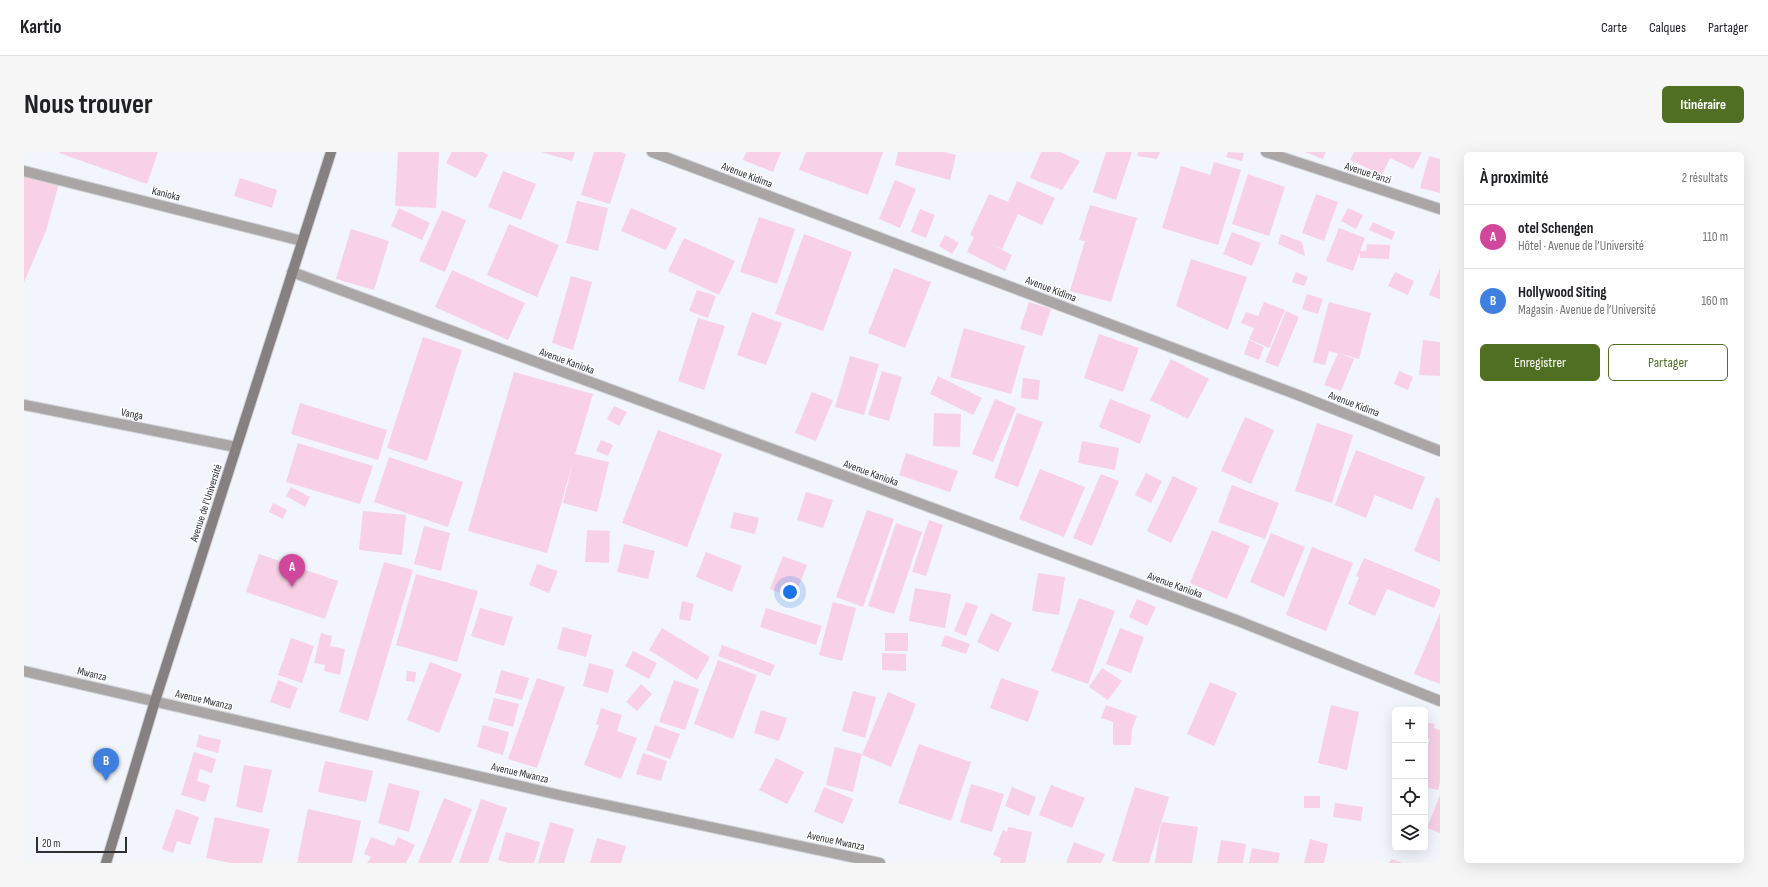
<!DOCTYPE html>
<html lang="fr">
<head>
<meta charset="utf-8">
<style>
	body { margin:0; font-family:"Sofia Sans Condensed",sans-serif; background:#f6f6f6; color:#202124 }
	.controls { position:absolute; right:12px; bottom:12px; display:grid; overflow:hidden; border-radius:6px; box-shadow:0 4px 16px #0002 }
	.controls button { width:36px; height:36px; display:grid; place-items:center; padding:0; border:0; border-bottom:1px solid #e0e0e0; background:#fff; color:#202124; font:20px sans-serif }
	.scale { position:absolute; left:12px; bottom:10px; width:91px; box-sizing:border-box; padding-left:4px; border:2px solid #2f3032; border-top:0; font-size:11px; line-height:14px; white-space:nowrap; color:#2f3032; -webkit-text-stroke:3px #fff; paint-order:stroke }
	.you { position:absolute; left:766px; top:440px; width:14px; height:14px; margin:-10px; border:3px solid #fff; border-radius:50%; background:#1a73e8; box-shadow:0 0 0 6px #1a73e833 }
	.badge { display:grid; place-items:center; width:26px; height:26px; border-radius:50%; background:#516f23; color:#fff; font-size:13px; font-weight:700 }
	.pin { position:absolute; translate:-50% -33px; filter:drop-shadow(0 1px 2px #0008) }
	.pin::after { content:''; position:absolute; top:21px; width:14px; height:12px; background:inherit; clip-path:polygon(0 0,100% 0,50% 100%) }
	.list { margin:0; padding:0; list-style:none }
	h2 { display:flex; justify-content:space-between; align-items:center; height:52px; margin:0; padding:0 16px; font-size:17px }
	h2 small { font-size:13px; font-weight:400; color:#757577 }
	.list li { display:grid; grid-template-columns:26px 1fr auto; gap:12px; align-items:center; box-sizing:border-box; height:64px; padding:0 16px; border-top:1px solid #e0e0e0 }
	.list b { display:block; font-size:15px; white-space:nowrap }
	.list p { margin:0; font-size:13px; white-space:nowrap; color:#757577 }
	.list em { font-size:13px; font-style:normal; color:#757577 }
	.actions { display:flex; gap:8px; padding:12px 16px }
	.actions a { flex:1; padding:9px 0; border:1px solid #516f23; border-radius:6px; text-align:center; font-size:14px; color:#516f23 }
	.actions .main { background:#516f23; color:#fff }
	.icon { flex:none; width:22px; height:22px; fill:none; stroke:currentColor; stroke-width:2; stroke-linecap:round; stroke-linejoin:round }
	.map { position:relative; flex:none; width:1416px; height:711px; overflow:hidden; border-radius:6px }
	header { display:flex; align-items:center; gap:24px; box-sizing:border-box; height:56px; padding:0 20px; background:#fff; border-bottom:1px solid #e0e0e0 }
	header strong { font-size:19px }
	nav { display:flex; gap:22px; margin-inline-start:auto; font-size:14px }
	.intro { display:flex; align-items:center; justify-content:space-between; box-sizing:border-box; height:96px; padding:0 24px }
	h1 { margin:0; font-size:28px }
	.button { padding:10px 18px; border-radius:6px; background:#516f23; color:#fff; font-size:14px; font-weight:700 }
	main { display:flex; gap:24px; padding:0 24px }
	aside { flex:1; background:#fff; border-radius:6px; box-shadow:0 4px 16px #0002 }
	.map>svg:first-child { display:block }
</style>
</head>
<body>
<header>
<strong>Kartio</strong>
<nav><a>Carte</a><a>Calques</a><a>Partager</a></nav>
</header>
<div class="intro"><h1>Nous trouver</h1><a class="button">Itinéraire</a></div>
<main>
<div class="map">
<svg width="1416" height="711" viewBox="0 0 1416 711">
	<rect width="100%" height="100%" fill="#f2f5fb"/>
	<g fill="#f8d1e7">
		<polygon points="36,0 134,0 123,32 35,1"/>
		<polygon points="374,0 415,0 412,56 371,54"/>
		<polygon points="428,0 459,0 464,3 452,26 422,11"/>
		<polygon points="517,0 551,0 548,9"/>
		<polygon points="570,0 596,0 602,2 586,52 557,43"/>
		<polygon points="722,0 757,0 749,20 719,8"/>
		<polygon points="782,0 859,0 844,43 775,18"/>
		<polygon points="874,0 920,0 932,3 926,28 871,13"/>
		<polygon points="1017,0 1036,0 1056,9 1038,38 1006,26"/>
		<polygon points="1082,0 1108,0 1092,48 1069,40"/>
		<polygon points="1114,0 1136,0 1133,7 1113,4"/>
		<polygon points="1204,0 1220,1 1218,9 1202,5"/>
		<polygon points="1281,0 1302,0 1299,7"/>
		<polygon points="1330,0 1398,0 1389,17 1366,6 1358,23 1326,8"/>
		<polygon points="1405,4 1416,7 1416,41 1396,36"/>
		<polygon points="1190,10 1217,18 1194,93 1138,76 1157,14 1186,23"/>
		<polygon points="479,19 512,32 497,68 464,55"/>
		<polygon points="0,21 35,31 22,79 0,130"/>
		<polygon points="1224,22 1261,35 1245,84 1208,72"/>
		<polygon points="216,26 253,38 248,56 210,44"/>
		<polygon points="871,28 892,37 876,76 855,67"/>
		<polygon points="993,29 1031,46 1018,73 994,62 978,97 965,91 988,103 981,119 943,100 950,85 946,83 965,42 984,50"/>
		<polygon points="1292,42 1314,50 1300,89 1278,81"/>
		<polygon points="553,49 584,56 574,99 542,91"/>
		<polygon points="1066,53 1113,66 1087,150 1046,139 1061,89 1055,88"/>
		<polygon points="375,56 406,71 398,88 367,74"/>
		<polygon points="607,56 653,76 642,98 597,79"/>
		<polygon points="1324,56 1339,63 1332,77 1317,69"/>
		<polygon points="896,57 911,63 902,86 887,80"/>
		<polygon points="418,58 442,68 421,120 395,109"/>
		<polygon points="735,65 771,77 753,132 716,120"/>
		<polygon points="1349,70 1371,80 1368,88 1345,78"/>
		<polygon points="485,72 535,93 513,145 463,123"/>
		<polygon points="1315,76 1341,86 1329,119 1302,109"/>
		<polygon points="327,77 365,89 350,138 312,127"/>
		<polygon points="1208,80 1237,91 1228,114 1199,102"/>
		<polygon points="780,82 828,100 799,179 751,162"/>
		<polygon points="1257,82 1278,90 1281,104 1254,92"/>
		<polygon points="921,83 935,91 928,102 915,94"/>
		<polygon points="660,86 711,109 695,143 644,119"/>
		<polygon points="1343,92 1366,93 1365,107 1336,106 1336,99 1342,99"/>
		<polygon points="1167,107 1223,125 1204,178 1152,154"/>
		<polygon points="870,116 907,130 881,196 844,181"/>
		<polygon points="1416,116 1416,147 1405,143"/>
		<polygon points="428,118 501,151 484,188 411,155"/>
		<polygon points="1272,120 1284,125 1280,134 1268,130"/>
		<polygon points="1371,120 1390,129 1384,143 1364,134"/>
		<polygon points="547,124 568,130 549,198 528,191"/>
		<polygon points="673,138 692,144 684,166 665,159"/>
		<polygon points="1283,142 1299,147 1294,162 1278,157"/>
		<polygon points="1005,150 1027,157 1018,184 996,177"/>
		<polygon points="1240,150 1261,158 1245,196 1225,187 1230,176 1217,171 1222,160 1234,164"/>
		<polygon points="1305,150 1347,161 1335,207 1305,199 1301,213 1289,210"/>
		<polygon points="1262,159 1275,165 1254,215 1241,210"/>
		<polygon points="728,160 758,171 742,213 713,203"/>
		<polygon points="674,166 701,174 680,238 654,229"/>
		<polygon points="940,176 1001,194 987,242 926,225"/>
		<polygon points="1075,182 1115,196 1099,240 1060,226"/>
		<polygon points="399,185 438,198 403,309 363,296"/>
		<polygon points="1225,188 1240,195 1235,208 1220,202"/>
		<polygon points="1399,188 1416,190 1416,224 1395,223"/>
		<polygon points="1314,201 1330,207 1317,239 1300,233"/>
		<polygon points="826,204 855,212 840,263 811,255"/>
		<polygon points="1147,207 1185,227 1164,267 1126,248"/>
		<polygon points="858,219 878,225 865,269 844,263"/>
		<polygon points="1375,219 1389,225 1384,238 1370,232"/>
		<polygon points="490,220 569,242 551,302 585,310 573,360 539,351 549,310 523,401 444,379"/>
		<polygon points="914,224 958,246 949,263 906,242"/>
		<polygon points="999,226 1016,228 1014,248 997,246"/>
		<polygon points="788,240 809,248 792,289 771,281"/>
		<polygon points="971,247 992,256 969,310 948,302"/>
		<polygon points="1086,247 1127,263 1116,292 1075,275"/>
		<polygon points="276,251 363,278 354,308 267,282"/>
		<polygon points="590,254 603,260 595,274 583,267"/>
		<polygon points="910,261 937,262 936,295 909,294"/>
		<polygon points="993,261 1019,270 994,335 970,326"/>
		<polygon points="1221,265 1250,278 1227,332 1197,319"/>
		<polygon points="1293,271 1329,283 1308,351 1271,339"/>
		<polygon points="634,278 698,302 663,395 598,371"/>
		<polygon points="577,288 589,293 584,304 572,299"/>
		<polygon points="1058,289 1095,296 1091,318 1054,311"/>
		<polygon points="274,291 349,314 336,352 262,330"/>
		<polygon points="1332,298 1401,325 1388,358 1351,343 1342,366 1311,353"/>
		<polygon points="882,301 934,319 926,340 875,323"/>
		<polygon points="365,305 439,330 424,375 350,350"/>
		<polygon points="1016,317 1061,335 1040,385 995,367"/>
		<polygon points="1122,321 1138,329 1127,351 1111,343"/>
		<polygon points="1077,322 1095,329 1068,394 1049,386"/>
		<polygon points="1149,324 1174,336 1147,391 1123,379"/>
		<polygon points="1208,333 1255,351 1241,387 1194,370"/>
		<polygon points="267,335 286,345 281,355 262,344"/>
		<polygon points="782,340 809,348 799,376 773,368"/>
		<polygon points="1412,345 1416,347 1416,410 1390,399"/>
		<polygon points="249,351 263,358 259,367 245,360"/>
		<polygon points="843,358 870,367 839,455 812,445"/>
		<polygon points="339,359 382,363 378,403 335,398"/>
		<polygon points="710,360 735,366 731,382 706,376"/>
		<polygon points="905,368 919,373 902,424 888,420"/>
		<polygon points="872,371 898,380 870,462 844,454"/>
		<polygon points="400,374 426,381 417,419 390,412"/>
		<polygon points="563,378 586,379 585,411 561,410"/>
		<polygon points="1188,378 1226,394 1203,447 1166,431"/>
		<polygon points="1247,381 1281,395 1260,445 1226,430"/>
		<polygon points="600,392 631,399 624,427 593,420"/>
		<polygon points="1288,395 1329,411 1302,479 1262,463"/>
		<polygon points="682,400 718,414 708,440 672,425"/>
		<polygon points="235,402 314,429 301,467 222,440"/>
		<polygon points="759,404 783,413 770,446 746,437"/>
		<polygon points="1340,406 1416,437 1416,442 1410,456 1363,437 1351,464 1324,452 1335,425 1332,424"/>
		<polygon points="360,410 389,418 344,569 315,560"/>
		<polygon points="513,412 534,419 525,441 505,433"/>
		<polygon points="1014,421 1041,425 1035,463 1008,459"/>
		<polygon points="392,422 454,439 433,510 372,493"/>
		<polygon points="891,436 927,442 921,476 885,469"/>
		<polygon points="1055,446 1091,459 1064,532 1027,519"/>
		<polygon points="1113,447 1132,455 1123,474 1105,465"/>
		<polygon points="658,449 670,452 666,469 655,467"/>
		<polygon points="809,450 832,456 818,509 795,503"/>
		<polygon points="942,450 954,454 942,484 930,479"/>
		<polygon points="456,456 489,465 480,494 447,484"/>
		<polygon points="742,456 798,474 792,493 736,475"/>
		<polygon points="967,461 988,471 974,500 953,490"/>
		<polygon points="1416,461 1416,532 1390,522"/>
		<polygon points="539,475 568,483 562,505 533,497"/>
		<polygon points="638,476 686,505 673,528 625,498"/>
		<polygon points="1096,476 1120,485 1107,521 1082,512"/>
		<polygon points="297,481 308,484 306,494 321,497 316,523 300,519 301,513 290,511"/>
		<rect x="861" y="481" width="23" height="18"/>
		<polygon points="921,483 946,492 942,502 917,494"/>
		<polygon points="267,486 290,494 278,531 254,523"/>
		<polygon points="698,493 751,513 746,524 694,504"/>
		<polygon points="609,499 633,511 625,527 601,514"/>
		<polygon points="858,501 882,502 882,519 858,518"/>
		<polygon points="694,508 733,523 709,587 670,572"/>
		<polygon points="406,510 438,522 415,581 383,568"/>
		<polygon points="565,511 590,518 584,541 559,534"/>
		<polygon points="1078,516 1098,529 1084,548 1065,535"/>
		<polygon points="477,518 505,526 498,548 471,541"/>
		<polygon points="383,519 392,520 391,530 382,529"/>
		<polygon points="513,526 541,535 513,616 484,607"/>
		<polygon points="977,526 1015,539 1004,570 966,556"/>
		<polygon points="254,528 274,536 266,557 246,550"/>
		<polygon points="650,528 675,537 661,578 635,570"/>
		<polygon points="1186,530 1213,541 1190,594 1163,582"/>
		<polygon points="617,532 628,542 613,559 602,550"/>
		<polygon points="829,539 852,545 841,586 818,579"/>
		<polygon points="864,540 892,552 867,615 838,603"/>
		<polygon points="470,546 495,552 489,575 464,568"/>
		<polygon points="1082,553 1113,564 1108,577 1107,593 1089,593 1089,570 1077,566"/>
		<polygon points="1307,553 1335,560 1323,618 1294,611"/>
		<polygon points="577,556 598,563 593,579 613,586 597,627 560,613 575,573 572,572"/>
		<polygon points="737,558 763,566 755,589 730,581"/>
		<polygon points="1401,570 1411,572 1410,576 1416,578 1416,630 1414,638 1401,635 1401,604 1406,587 1401,586"/>
		<polygon points="459,573 485,580 479,603 453,595"/>
		<polygon points="631,573 656,582 646,607 622,598"/>
		<polygon points="175,583 197,588 194,601 172,595"/>
		<polygon points="895,592 947,610 927,669 874,651"/>
		<polygon points="811,595 838,602 829,640 802,633"/>
		<polygon points="170,600 192,607 188,621 176,617 173,629 186,633 181,650 157,643"/>
		<polygon points="619,601 643,609 637,629 612,622"/>
		<polygon points="752,606 780,620 763,652 735,638"/>
		<polygon points="301,609 349,619 342,650 294,640"/>
		<polygon points="220,613 248,618 238,661 212,655"/>
		<polygon points="365,631 396,639 385,680 354,671"/>
		<polygon points="947,632 980,642 968,680 936,670"/>
		<polygon points="1027,633 1061,646 1048,676 1015,663"/>
		<polygon points="800,635 829,647 819,672 790,660"/>
		<polygon points="988,635 1012,645 1005,664 981,654"/>
		<polygon points="1111,635 1145,645 1125,711 1096,711 1088,709"/>
		<polygon points="1416,643 1416,681 1403,676"/>
		<rect x="1280" y="644" width="16" height="12"/>
		<polygon points="420,646 448,657 427,711 394,711"/>
		<polygon points="457,647 483,656 464,711 435,711"/>
		<polygon points="1311,651 1339,655 1337,669 1309,665"/>
		<polygon points="152,657 175,665 166,693 153,689 149,701 138,697"/>
		<polygon points="284,657 337,669 328,711 273,711"/>
		<polygon points="191,665 246,677 238,711 206,711 182,706"/>
		<polygon points="526,670 550,677 540,711 514,711"/>
		<polygon points="1137,670 1174,675 1168,711 1131,711"/>
		<polygon points="984,675 1008,680 1001,711 976,711 977,706 969,703 979,678 983,680"/>
		<polygon points="482,680 516,690 510,711 484,711 474,708"/>
		<polygon points="347,685 370,694 374,685 391,693 382,711 343,711 347,705 340,702"/>
		<polygon points="573,686 602,694 597,711 566,711"/>
		<polygon points="1286,687 1304,692 1300,711 1280,711"/>
		<polygon points="1197,688 1222,692 1219,711 1193,711"/>
		<polygon points="1050,690 1081,702 1077,711 1042,711"/>
		<polygon points="1228,696 1256,701 1254,711 1225,711"/>
		<polygon points="1367,707 1379,711 1365,711"/>
	</g>
	<g fill="none" stroke-linecap="round" stroke-linejoin="round">
		<g stroke="#cfd2d7" stroke-width="12">
			<g id="minor">
				<polyline points="628,0 1274,243 1416,299"/>
				<polyline points="1242,0 1416,57"/>
				<polyline points="0,19 278,89"/>
				<polyline points="268,120 1212,468 1416,549"/>
				<polyline points="0,253 212,295"/>
				<polyline points="0,519 535,643 856,711"/>
			</g>
		</g>
		<g stroke="#cfd2d7" stroke-width="12">
			<polyline id="secondary" points="82,711 131,549 307,0"/>
		</g>
		<use href="#minor" stroke="#aaa6a6" stroke-width="10"/>
		<use href="#secondary" stroke="#868180" stroke-width="10"/>
	</g>
	<g text-anchor="middle" dominant-baseline="central" stroke-width="3" stroke-linejoin="round" paint-order="stroke">
		<g font-size="11" fill="#2f3032" stroke="#fff">
			<text transform="translate(1344 21) rotate(18)">Avenue Panzi</text>
			<text transform="translate(723 23) rotate(21)">Avenue Kidima</text>
			<text transform="translate(142 42) rotate(14)">Kanioka</text>
			<text transform="translate(1027 137) rotate(21)">Avenue Kidima</text>
			<text transform="translate(543 209) rotate(20)">Avenue Kanioka</text>
			<text transform="translate(1330 252) rotate(21)">Avenue Kidima</text>
			<text transform="translate(108 262) rotate(11)">Vanga</text>
			<text transform="translate(847 321) rotate(20)">Avenue Kanioka</text>
			<text transform="translate(182 351) rotate(-72)">Avenue de l’Université</text>
			<text transform="translate(1151 433) rotate(20)">Avenue Kanioka</text>
			<text transform="translate(68 522) rotate(13)">Mwanza</text>
			<text transform="translate(180 548) rotate(13)">Avenue Mwanza</text>
			<text transform="translate(496 621) rotate(13)">Avenue Mwanza</text>
			<text transform="translate(812 689) rotate(12)">Avenue Mwanza</text>
		</g>
	</g>
</svg>
<div class="controls">
<button>+</button>
<button>−</button>
<button><svg class="icon" aria-label="locate" viewBox="0 0 24 24"><circle cx="12" cy="12" r="6"/><path d="M12 2v4M12 18v4M2 12h4M18 12h4"/></svg></button>
<button><svg class="icon" aria-label="layers" viewBox="0 0 24 24"><path d="M12 4l9 5-9 5-9-5zM3 14l9 5 9-5"/></svg></button>
</div>
<div class="scale">20 m</div>
<div class="you"></div>
<div class="pin badge" style="left:268px;top:435px;background:#d1479c">A</div>
<div class="pin badge" style="left:82px;top:629px;background:#3f7fe0">B</div>
</div>
<aside>
<h2>À proximité<small>2 résultats</small></h2>
<ul class="list">
<li><span class="badge" style="background:#d1479c">A</span><div><b>otel Schengen</b><p>Hôtel · Avenue de l’Université</p></div><em>110 m</em></li>
<li><span class="badge" style="background:#3f7fe0">B</span><div><b>Hollywood Siting</b><p>Magasin · Avenue de l’Université</p></div><em>160 m</em></li>
</ul>
<div class="actions"><a class="main">Enregistrer</a><a>Partager</a></div>
</aside>
</main>
</body>
</html>
